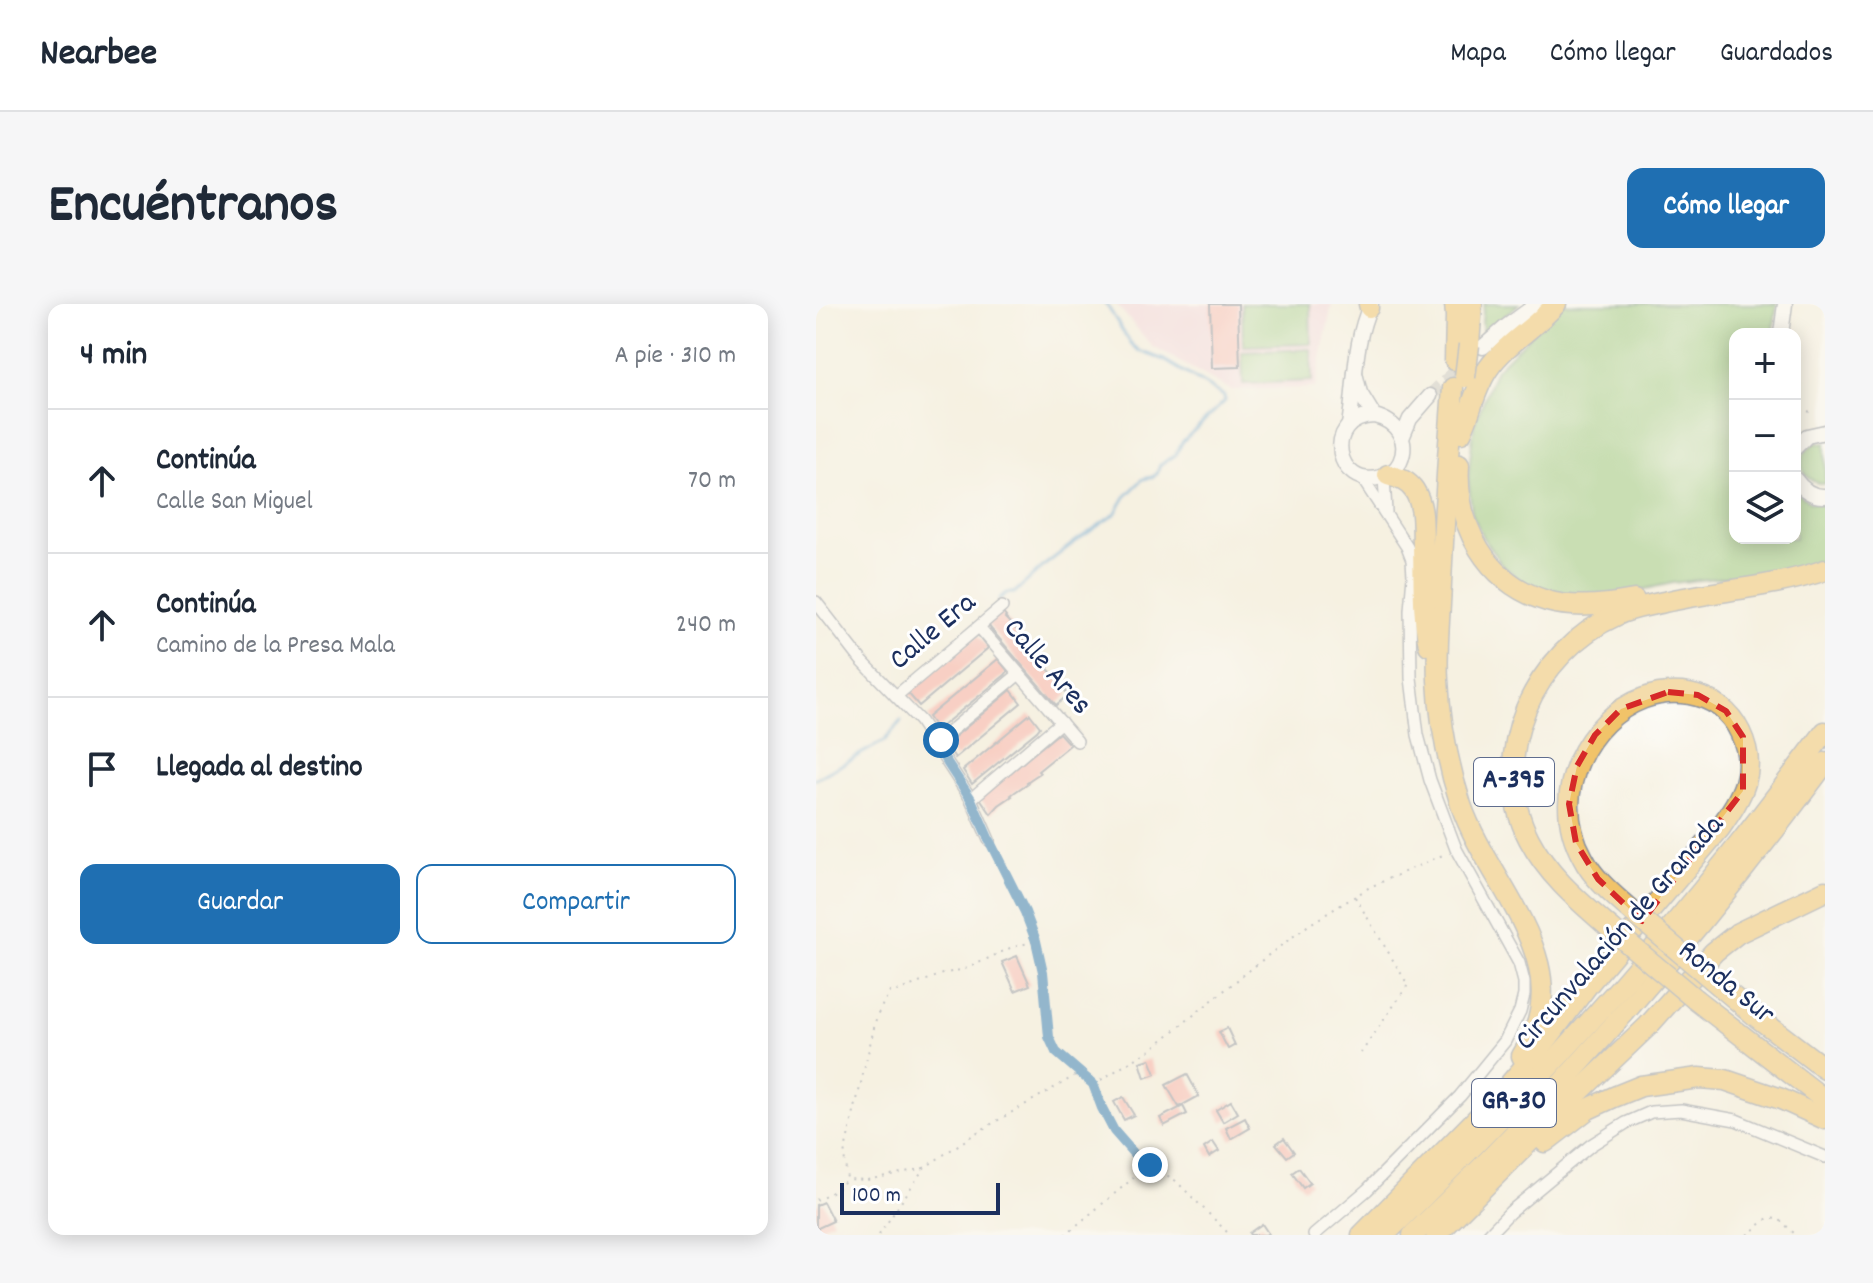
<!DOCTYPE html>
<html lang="es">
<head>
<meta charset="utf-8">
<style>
	body { margin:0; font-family:Dekko,sans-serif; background:#f6f6f7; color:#1f2937 }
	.controls { position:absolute; right:24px; top:24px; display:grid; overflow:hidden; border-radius:16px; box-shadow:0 4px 20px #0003 }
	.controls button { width:72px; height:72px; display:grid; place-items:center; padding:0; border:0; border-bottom:2px solid #e0e1e3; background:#fff; color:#1f2937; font:40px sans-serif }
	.scale { position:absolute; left:24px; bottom:20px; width:160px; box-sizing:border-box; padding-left:8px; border:4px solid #1b2f5e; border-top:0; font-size:22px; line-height:28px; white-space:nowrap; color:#1b2f5e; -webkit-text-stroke:6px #fff; paint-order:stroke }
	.stop { position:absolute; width:24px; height:24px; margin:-18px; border:6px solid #1f6fb2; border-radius:50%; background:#fff }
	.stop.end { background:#1f6fb2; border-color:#fff; box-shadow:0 2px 8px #0008 }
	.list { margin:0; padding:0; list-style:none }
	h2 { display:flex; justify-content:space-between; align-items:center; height:104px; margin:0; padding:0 32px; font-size:34px }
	h2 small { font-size:26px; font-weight:400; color:#747a83 }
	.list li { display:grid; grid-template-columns:52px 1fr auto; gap:24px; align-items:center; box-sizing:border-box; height:144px; padding:0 32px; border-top:2px solid #e0e1e3 }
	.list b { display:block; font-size:30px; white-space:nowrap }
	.list p { margin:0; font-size:26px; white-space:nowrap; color:#747a83 }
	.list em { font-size:26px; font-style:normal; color:#747a83 }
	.actions { display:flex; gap:16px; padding:24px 32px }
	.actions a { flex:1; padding:18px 0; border:2px solid #1f6fb2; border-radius:16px; text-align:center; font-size:28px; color:#1f6fb2 }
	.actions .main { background:#1f6fb2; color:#fff }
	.icon { flex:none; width:44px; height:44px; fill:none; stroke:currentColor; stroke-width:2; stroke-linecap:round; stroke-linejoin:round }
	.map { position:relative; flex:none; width:1009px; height:931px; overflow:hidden; border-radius:16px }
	header { display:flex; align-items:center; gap:48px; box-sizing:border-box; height:112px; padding:0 40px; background:#fff; border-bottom:2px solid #e0e1e3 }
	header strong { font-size:38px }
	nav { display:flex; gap:44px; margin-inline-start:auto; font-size:28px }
	.intro { display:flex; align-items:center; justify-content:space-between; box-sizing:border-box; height:192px; padding:0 48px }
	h1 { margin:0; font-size:56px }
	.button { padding:20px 36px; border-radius:16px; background:#1f6fb2; color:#fff; font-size:28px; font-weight:700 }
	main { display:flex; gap:48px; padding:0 48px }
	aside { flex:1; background:#fff; border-radius:16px; box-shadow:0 4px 20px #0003 }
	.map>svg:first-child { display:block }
</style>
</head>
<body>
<header>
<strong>Nearbee</strong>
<nav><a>Mapa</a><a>Cómo llegar</a><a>Guardados</a></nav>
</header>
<div class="intro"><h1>Encuéntranos</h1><a class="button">Cómo llegar</a></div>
<main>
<aside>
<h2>4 min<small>A pie · 310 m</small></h2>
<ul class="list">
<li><svg class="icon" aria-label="ahead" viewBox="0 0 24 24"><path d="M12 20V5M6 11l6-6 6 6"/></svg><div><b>Continúa</b><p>Calle San Miguel</p></div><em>70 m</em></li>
<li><svg class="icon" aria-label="ahead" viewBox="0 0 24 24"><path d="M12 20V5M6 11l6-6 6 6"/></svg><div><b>Continúa</b><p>Camino de la Presa Mala</p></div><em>240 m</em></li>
<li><svg class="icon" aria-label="arrive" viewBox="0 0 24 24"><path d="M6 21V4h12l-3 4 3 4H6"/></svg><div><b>Llegada al destino</b></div></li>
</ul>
<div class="actions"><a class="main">Guardar</a><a>Compartir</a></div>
</aside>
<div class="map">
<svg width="1009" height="931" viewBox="0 0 1009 931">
	<rect width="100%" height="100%" fill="#fff"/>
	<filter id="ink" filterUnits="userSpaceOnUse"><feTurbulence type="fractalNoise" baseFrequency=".0125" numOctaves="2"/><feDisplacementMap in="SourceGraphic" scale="16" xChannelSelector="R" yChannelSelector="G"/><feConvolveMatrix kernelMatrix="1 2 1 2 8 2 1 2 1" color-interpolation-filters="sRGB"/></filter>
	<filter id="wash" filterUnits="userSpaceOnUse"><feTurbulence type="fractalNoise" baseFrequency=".006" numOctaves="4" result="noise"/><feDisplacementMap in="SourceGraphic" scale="32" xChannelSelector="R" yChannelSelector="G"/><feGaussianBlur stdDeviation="1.8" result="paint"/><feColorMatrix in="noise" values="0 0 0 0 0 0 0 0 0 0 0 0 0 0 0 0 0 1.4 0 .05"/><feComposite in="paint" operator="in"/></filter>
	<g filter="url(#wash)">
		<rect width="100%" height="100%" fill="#f6f1e1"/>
		<polygon fill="#f4cfdc" points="300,0 516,0 499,84 415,86 337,43"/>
		<g fill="#93c87a" stroke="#577c6c" stroke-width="2">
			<polygon points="426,0 494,0 495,40 427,42"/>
			<polygon points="668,0 703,0 667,29 666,17"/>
			<polygon points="746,0 961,0 957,30 919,30 919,234 979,234 979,187 993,198 1009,199 1009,256 979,265 857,279 784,295 732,290 707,278 686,261 667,234 656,209 652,173 658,121 680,65"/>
			<polygon points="495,45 496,77 427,80 426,48"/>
			<path d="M 1000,139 L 1009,139 L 1009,180 C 983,179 977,151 1000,139 Z"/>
		</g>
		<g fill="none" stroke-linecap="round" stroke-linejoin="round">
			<g stroke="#5da0d1" stroke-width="3">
				<polyline points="183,295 190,289 198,289 230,260 260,237 299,210 309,193 327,175 336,173 341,170 344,161 359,151 367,137 409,97 408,92 348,56 324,47 315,40 290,0"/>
				<polyline points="0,475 68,437 85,417"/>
			</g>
		</g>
		<g id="blocks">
			<g fill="#faa7a0">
				<polygon points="394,0 422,0 424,63 396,64"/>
				<polygon points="186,308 190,313 189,314 204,329 202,330 209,337 210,336 222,354 223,353 233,366 244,378 243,379 251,386 249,387 252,391 240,401 175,325 172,320"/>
				<polygon points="162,331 172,344 103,402 92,389 95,386"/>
				<polygon points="182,355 192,367 189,371 121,426 112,413"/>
				<polygon points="195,386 205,399 139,454 130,440"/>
				<polygon points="214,410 224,423 221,427 156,480 147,466"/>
				<polygon points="243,429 254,441 222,467 224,469 215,475 211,478 212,479 199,488 195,491 196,492 183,501 175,510 164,494 167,491"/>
				<polygon points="201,652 214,681 199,687 186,658"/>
				<polygon points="411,724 419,741 412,745 403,728"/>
				<polygon points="334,755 340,770 329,774 324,758"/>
				<polygon points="371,770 383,792 363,803 350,781"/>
				<polygon points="307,793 318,811 308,816 298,798"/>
				<polygon points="415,797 422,809 407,818 400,806"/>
				<polygon points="367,802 371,810 348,822 344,814"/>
				<polygon points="429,814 434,824 415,835 410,824"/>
				<polygon points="468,834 478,848 471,853 460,840"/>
				<polygon points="397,838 403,847 393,853 388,844"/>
				<polygon points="483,864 494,879 487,884 476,869"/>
				<polygon points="7,898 17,917 0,925 0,901"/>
				<polygon points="446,920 452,929 450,931 434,931 433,929"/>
			</g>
		</g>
	</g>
	<g filter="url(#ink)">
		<use href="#blocks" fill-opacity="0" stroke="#8890a0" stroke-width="2"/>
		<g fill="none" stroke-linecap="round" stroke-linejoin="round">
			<polyline stroke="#cacac7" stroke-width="14" stroke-dasharray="14 7" stroke-linecap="butt" points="614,92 652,56"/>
			<g stroke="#8890a0" stroke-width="14">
				<g id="minor">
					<polyline points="568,173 570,208"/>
					<polyline points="0,298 45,356 104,417 155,495 173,536"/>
					<polyline points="163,323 261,437"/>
					<polyline points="80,392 186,303"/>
					<polyline points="119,440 203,370"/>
					<polyline points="155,495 245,418"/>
					<polyline points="498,931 551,886 644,792 689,737 704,707 708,691 708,678 703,659 640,545 614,476 602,431 595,374 594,306 597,272 596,256 591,243 546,174"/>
					<polyline points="672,931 694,908 775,841 810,819 835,808 865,806 920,816 1009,853"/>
				</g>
			</g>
			<g stroke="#8890a0" stroke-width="17">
				<g id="tertiary">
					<polyline points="965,30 969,0"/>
					<polyline points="667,43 691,22 721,0"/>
					<path d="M 539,69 L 544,89 L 558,112 C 580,117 594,136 584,158 C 580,166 573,171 565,173 C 520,187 505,114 558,112"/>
					<path d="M 533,121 C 540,80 537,39 555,0"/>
					<polyline points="586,134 594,115 614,92"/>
					<polyline points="979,144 991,132 1009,128"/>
					<path d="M 979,175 C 987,186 996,193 1009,192"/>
				</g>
			</g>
			<g stroke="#8890a0" stroke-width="21">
				<polyline id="primary" points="552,0 553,4"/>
			</g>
			<g stroke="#8890a0" stroke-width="23">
				<g id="motorway">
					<polyline points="639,0 640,12 639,56"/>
					<polyline points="653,41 656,0"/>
					<path d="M 637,84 C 632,149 628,214 625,279 C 624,311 620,344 622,376 C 624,418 632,461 645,501 C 674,585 766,660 706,752"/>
					<path d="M 645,129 C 655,108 659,84 672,65 C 690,39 719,24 740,0"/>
					<path d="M 643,161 C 639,221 671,279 731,297 C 758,305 791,301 818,296"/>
					<path d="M 572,171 C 583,174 592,177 598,186 C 609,203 606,223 607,241 C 608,274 606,308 613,341"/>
					<path d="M 795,625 C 764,598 732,572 713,535 C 670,451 718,348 801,311 C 815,304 832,302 848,298 C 901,286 957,284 1009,266"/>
					<polyline points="897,676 941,713 1009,765"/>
					<polyline points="880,696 1009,796"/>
					<polyline points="729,838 772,805 798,793 825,782 883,774 909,776 965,795 1009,815"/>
					<path d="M 546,931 L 686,789 L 722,747 L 774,678 L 904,524 C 925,493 943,467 924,428 C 914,407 896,394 873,390 C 809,379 754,441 753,501 C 753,520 758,538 767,554 C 777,574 795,589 812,604"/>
					<path d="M 568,931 C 695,808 815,678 924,539 C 953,502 981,465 1009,428"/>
					<path d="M 597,931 C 746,788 886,625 1009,459"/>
					<polyline points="620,931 764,787 832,722 898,648 922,629 1009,587"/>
				</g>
			</g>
			<g stroke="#8890a0" stroke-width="2" stroke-dasharray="2 6" stroke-linecap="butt">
				<polyline points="984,106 996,108"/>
				<polyline points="178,547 209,608 220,637 227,668 233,733 240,748 277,780 286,804 298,827 319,851 360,877 414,931"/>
				<polyline points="539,593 592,681 545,749"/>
				<polyline points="278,780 334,746 455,649 494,620 554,583 629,550"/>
				<polyline points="108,864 51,876 31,875 28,851 61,711 74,687 81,687 127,670 152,664 194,644 219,637"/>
				<polyline points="0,896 21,885 31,875"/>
				<polyline points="63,931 108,864 160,829 264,769"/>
				<polyline points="249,931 333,861"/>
				<polyline points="931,931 952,914 963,915 980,931"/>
			</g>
			<use href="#minor" stroke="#fff" stroke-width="11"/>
			<use href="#tertiary" stroke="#fff" stroke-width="14"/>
			<use href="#primary" stroke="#f1c369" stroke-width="18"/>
			<use href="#motorway" stroke="#f1c369" stroke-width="20"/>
			<g stroke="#8890a0" stroke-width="23" stroke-linecap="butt">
				<g id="motorway-bridge">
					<polyline points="649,73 653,41"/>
					<polyline points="812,604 897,676"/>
					<polyline points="795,625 880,696"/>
				</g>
			</g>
			<use href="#motorway-bridge" stroke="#f1c369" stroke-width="20"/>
		</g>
	</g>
	<g fill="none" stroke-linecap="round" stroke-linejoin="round" filter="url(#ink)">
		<polyline stroke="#1f6fb2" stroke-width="10" points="125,436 119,440 155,495 173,536 209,608 220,637 227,668 233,733 240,748 277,780 286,804 298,827 319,851 334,861"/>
	</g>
	<path d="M0 0H1009V931H0ZM 852,388 L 882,391 L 910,407 L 927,433 L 927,487 L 826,617 L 782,575 L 760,539 L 753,500 L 761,462 L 779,431 L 805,405 Z" fill="#f6f1e1" fill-opacity=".55" fill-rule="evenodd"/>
	<path fill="none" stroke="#d62828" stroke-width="6" stroke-dasharray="16 10" stroke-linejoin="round" d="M 852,388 L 882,391 L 910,407 L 927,433 L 927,487 L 826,617 L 782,575 L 760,539 L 753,500 L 761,462 L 779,431 L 805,405 Z"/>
	<g text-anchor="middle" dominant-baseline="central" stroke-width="6" stroke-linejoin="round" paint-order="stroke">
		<g fill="#fff" stroke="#5f6d8e" stroke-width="2">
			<rect x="658" y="454" width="80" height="48" rx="6"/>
			<rect x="656" y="775" width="84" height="48" rx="6"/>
		</g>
		<g font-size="28" font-weight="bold" fill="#1b2f5e">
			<text x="698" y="478">A-395</text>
			<text x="698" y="799">GR-30</text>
		</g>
		<g font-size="30" fill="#1b2f5e" stroke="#fff">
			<text transform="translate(118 329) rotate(-40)">Calle Era</text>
			<text transform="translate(230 364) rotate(49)">Calle Ares</text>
			<text transform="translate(805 630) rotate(-49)">Circunvalación de Granada</text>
			<text transform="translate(909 680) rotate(39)">Ronda Sur</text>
		</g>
	</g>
</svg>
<div class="controls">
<button>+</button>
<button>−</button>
<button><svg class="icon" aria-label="layers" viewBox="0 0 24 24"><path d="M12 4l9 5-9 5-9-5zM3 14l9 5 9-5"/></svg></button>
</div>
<div class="scale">100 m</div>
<div class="stop" style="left:125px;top:436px"></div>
<div class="stop end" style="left:334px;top:861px"></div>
</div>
</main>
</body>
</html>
